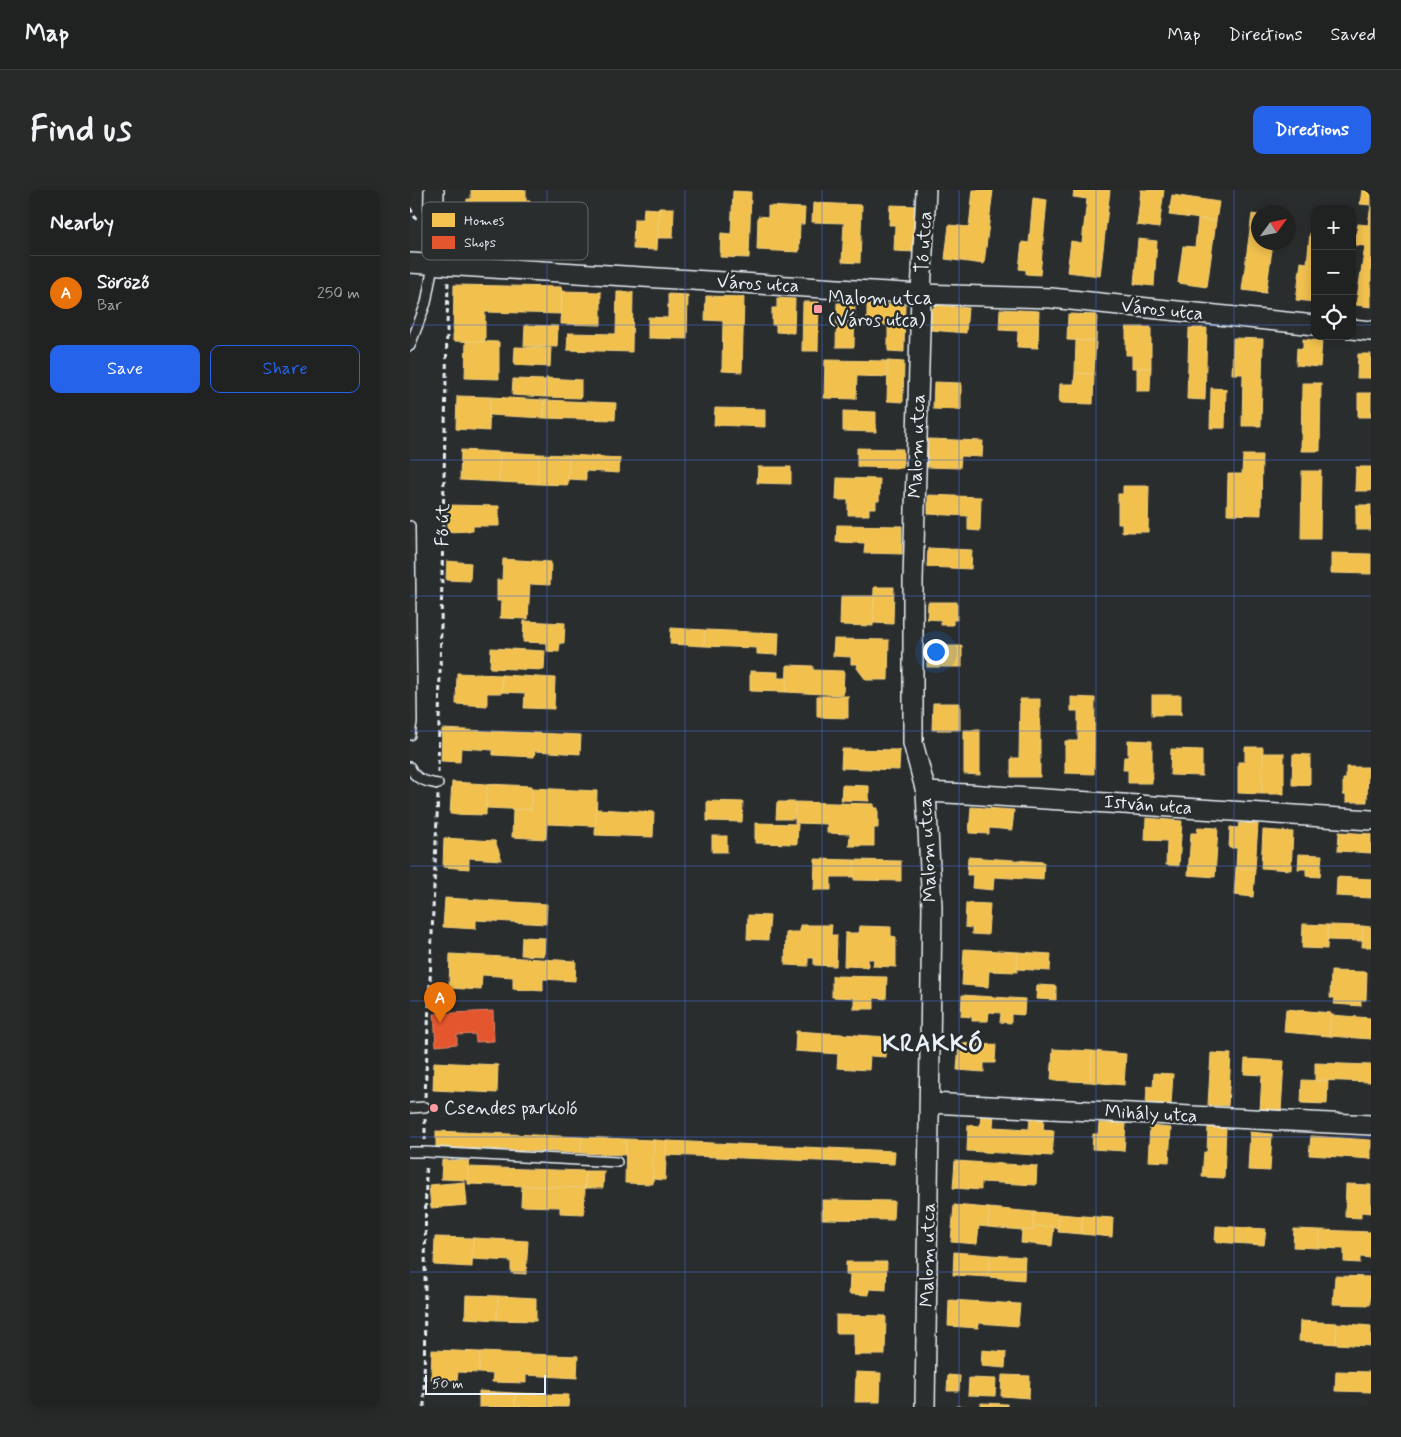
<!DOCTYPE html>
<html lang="en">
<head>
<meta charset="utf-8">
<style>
	body { margin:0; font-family:Mynerve,sans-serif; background:#282a2a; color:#f1f3f6 }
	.controls { position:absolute; right:15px; top:15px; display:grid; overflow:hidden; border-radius:10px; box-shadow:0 2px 12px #0003 }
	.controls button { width:45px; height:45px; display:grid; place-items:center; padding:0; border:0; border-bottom:1px solid #3d3f40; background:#202222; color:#f1f3f6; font:25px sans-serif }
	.compass { position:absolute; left:841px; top:15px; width:45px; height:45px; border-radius:50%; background:#202222; box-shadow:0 2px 12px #0003; rotate:57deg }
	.scale { position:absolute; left:15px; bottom:12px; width:121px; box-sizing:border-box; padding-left:5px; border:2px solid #e8f1f8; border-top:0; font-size:14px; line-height:18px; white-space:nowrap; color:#e8f1f8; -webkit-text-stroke:4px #2a2d2e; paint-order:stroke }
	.you { position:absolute; left:525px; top:461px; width:18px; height:18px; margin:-12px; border:4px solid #fff; border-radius:50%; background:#1a73e8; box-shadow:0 0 0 8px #1a73e833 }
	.badge { display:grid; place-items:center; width:32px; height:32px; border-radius:50%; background:#2563eb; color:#fff; font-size:16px; font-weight:700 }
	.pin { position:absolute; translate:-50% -41px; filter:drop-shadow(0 1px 2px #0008) }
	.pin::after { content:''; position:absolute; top:26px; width:18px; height:15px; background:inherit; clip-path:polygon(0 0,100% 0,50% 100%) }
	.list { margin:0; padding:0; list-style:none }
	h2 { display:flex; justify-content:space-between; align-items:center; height:65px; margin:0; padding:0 20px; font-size:21px }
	h2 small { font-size:16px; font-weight:400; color:#a2a4a5 }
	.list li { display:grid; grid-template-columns:32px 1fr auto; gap:15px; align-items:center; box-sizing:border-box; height:75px; padding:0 20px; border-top:1px solid #3d3f40 }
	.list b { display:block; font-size:19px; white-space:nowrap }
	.list p { margin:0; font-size:16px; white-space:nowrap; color:#a2a4a5 }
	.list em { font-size:16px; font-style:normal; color:#a2a4a5 }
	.actions { display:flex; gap:10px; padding:15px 20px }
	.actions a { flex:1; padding:11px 0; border:1px solid #2563eb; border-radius:10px; text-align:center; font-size:18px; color:#2563eb }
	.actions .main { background:#2563eb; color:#fff }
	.icon { flex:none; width:28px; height:28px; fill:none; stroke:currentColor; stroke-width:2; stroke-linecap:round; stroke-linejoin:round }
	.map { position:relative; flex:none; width:961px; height:1217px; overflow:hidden; border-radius:10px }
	header { display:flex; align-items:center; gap:30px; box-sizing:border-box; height:70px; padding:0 25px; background:#202222; border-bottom:1px solid #3d3f40 }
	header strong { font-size:24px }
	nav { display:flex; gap:28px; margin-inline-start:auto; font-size:18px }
	.intro { display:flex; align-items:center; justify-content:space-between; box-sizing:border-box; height:120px; padding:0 30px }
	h1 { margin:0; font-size:35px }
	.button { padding:12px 22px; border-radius:10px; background:#2563eb; color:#fff; font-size:18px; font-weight:700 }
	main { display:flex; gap:30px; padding:0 30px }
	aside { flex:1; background:#202222; border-radius:10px; box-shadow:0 2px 12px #0003 }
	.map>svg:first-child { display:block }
</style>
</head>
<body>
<header>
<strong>Map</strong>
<nav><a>Map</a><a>Directions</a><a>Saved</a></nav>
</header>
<div class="intro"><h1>Find us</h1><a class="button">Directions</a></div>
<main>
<aside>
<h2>Nearby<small></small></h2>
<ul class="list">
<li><span class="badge" style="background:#e8710a">A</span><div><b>Söröző</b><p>Bar</p></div><em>250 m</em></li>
</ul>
<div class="actions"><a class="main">Save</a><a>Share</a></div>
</aside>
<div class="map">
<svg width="961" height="1217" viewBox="0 0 961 1217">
	<rect width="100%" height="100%" fill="#2a2d2e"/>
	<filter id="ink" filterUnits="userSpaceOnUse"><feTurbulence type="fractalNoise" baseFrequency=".02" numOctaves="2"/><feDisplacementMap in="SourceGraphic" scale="10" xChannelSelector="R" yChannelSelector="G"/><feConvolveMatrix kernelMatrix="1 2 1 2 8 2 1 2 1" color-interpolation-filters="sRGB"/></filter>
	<g filter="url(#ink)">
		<g fill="#f2c14e" stroke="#efcf81">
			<polygon points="61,0 116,0 116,11 120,11 120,38 96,37 96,22 88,23 82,22 81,38 56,37 57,9 61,9"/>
			<polygon points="563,0 583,0 574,74 535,69 539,35 559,37"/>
			<polygon points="664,0 700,0 690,86 657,82 661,51 672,53 677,9 663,7"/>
			<polygon points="731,0 754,0 749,38 727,35"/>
			<polygon points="952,0 961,0 961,117 946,115 955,56 945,55 948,34 958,35 961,15 950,14"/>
			<polygon points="323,1 341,2 339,68 310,67 311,43 321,44"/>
			<polygon points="762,5 809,12 806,31 759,25"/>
			<polygon points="623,8 637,10 630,85 616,84 616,80 609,79 612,52 619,53"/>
			<polygon points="403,13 452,15 450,73 432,72 434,33 402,32"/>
			<polygon points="480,15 507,16 505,62 484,61 485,35 479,35"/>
			<polygon points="358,16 395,18 394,34 390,34 389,62 347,60 348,26 358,27"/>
			<polygon points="234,18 249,19 247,60 223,59 224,29 233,29"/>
			<polygon points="249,18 264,18 263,48 248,48"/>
			<polygon points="842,24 848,25 848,52 863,52 856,103 832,100"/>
			<polygon points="788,29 806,31 797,97 768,93 773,56 785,57"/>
			<polygon points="900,43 905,43 905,112 886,110 891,72 897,73"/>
			<polygon points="728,49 747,51 744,96 724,94"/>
			<polygon points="44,95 152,97 152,124 75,122 75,152 43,151"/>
			<polygon points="152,101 191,102 191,135 151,134"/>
			<polygon points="207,102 223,102 222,162 157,160 158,143 206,144"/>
			<polygon points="258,104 278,105 277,149 238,148 238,127 258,128"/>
			<polygon points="296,106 334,107 332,182 312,181 313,131 295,130"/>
			<polygon points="367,108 385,109 384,143 366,142 366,135 362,135 362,118 367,118"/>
			<polygon points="393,112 409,112 408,161 392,161"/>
			<polygon points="427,113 445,114 444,157 426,157"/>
			<polygon points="457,114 495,115 494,162 478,161 478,135 457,134"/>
			<polygon points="526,115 558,118 556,143 520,140 522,119"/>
			<polygon points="590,119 629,121 628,158 607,157 608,141 589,140"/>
			<polygon points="658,124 687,125 686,151 657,150"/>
			<polygon points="115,135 148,136 147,157 114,156"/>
			<polygon points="716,137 741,137 741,178 722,178 722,165 716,165"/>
			<polygon points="779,138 797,138 795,210 777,209"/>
			<polygon points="823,148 853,149 851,236 832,236 833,184 822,184"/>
			<polygon points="893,149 912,151 910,177 886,175 887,158 893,159"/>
			<polygon points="666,150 686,151 684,184 665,183"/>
			<polygon points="56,151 89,152 89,189 55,188"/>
			<polygon points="105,157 141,158 140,177 104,175"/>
			<polygon points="948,164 961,164 961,188 947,188"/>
			<polygon points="415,170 478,171 477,187 447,186 446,209 414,208"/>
			<polygon points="478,171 494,172 493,212 477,211"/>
			<polygon points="727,178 741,178 740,201 727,201"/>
			<polygon points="665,183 684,184 683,214 649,213 650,194 664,194"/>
			<polygon points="136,188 171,190 171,208 135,207"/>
			<polygon points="103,189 136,190 135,207 102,205"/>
			<polygon points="524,192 551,193 551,220 523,219"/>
			<polygon points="892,193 911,193 910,261 891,261"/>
			<polygon points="801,198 816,199 815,238 800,238"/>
			<rect x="948" y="203" width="13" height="24"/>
			<polygon points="47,206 80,207 79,241 46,239"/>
			<polygon points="80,207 134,210 134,228 79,225"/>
			<polygon points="134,210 206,213 205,230 134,228"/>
			<polygon points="305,218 355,219 355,237 304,235"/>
			<polygon points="433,221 466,222 466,242 433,241"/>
			<polygon points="518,249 573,251 572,267 551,266 550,278 517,277"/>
			<polygon points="447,258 493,259 493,278 447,277"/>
			<polygon points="51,260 90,262 89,292 50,290"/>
			<polygon points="90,262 129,264 128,294 89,292"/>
			<polygon points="129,264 159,265 158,295 128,294"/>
			<polygon points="159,265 210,268 209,283 176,281 176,290 158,289"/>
			<polygon points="833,265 852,265 851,325 817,324 818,284 832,284"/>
			<polygon points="348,277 381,277 381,294 347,293"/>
			<polygon points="946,277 961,277 961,301 945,301"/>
			<polygon points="892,281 911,281 910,349 891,349"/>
			<polygon points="427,288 470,289 469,311 466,311 466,318 459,318 459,325 438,325 438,310 426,310"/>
			<polygon points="713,296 739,296 738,342 712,342 712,333 708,333 708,304 713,304"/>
			<polygon points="518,305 571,307 570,341 558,340 558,326 518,324"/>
			<polygon points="37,315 89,316 89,336 63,336 63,341 37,342"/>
			<rect x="946" y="315" width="15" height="25"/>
			<polygon points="427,335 492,336 492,364 454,363 455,353 426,352"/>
			<polygon points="518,358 562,360 561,379 517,377"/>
			<polygon points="921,363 961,364 961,384 921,383"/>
			<polygon points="93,369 141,372 140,395 120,394 118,429 90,428 91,411 87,411 87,390 92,390"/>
			<polygon points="37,371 61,373 60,391 36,390"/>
			<polygon points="464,397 484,397 483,434 463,433"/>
			<polygon points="431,406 464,406 463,436 430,435"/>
			<polygon points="518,412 547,412 547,430 543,430 543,435 531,435 531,430 517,429"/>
			<polygon points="114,431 155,433 154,453 150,453 149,462 137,461 137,453 113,452"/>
			<polygon points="261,438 295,440 294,456 260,454"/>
			<polygon points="295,440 369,443 368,465 347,464 347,458 294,456"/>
			<polygon points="424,449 479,450 478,490 456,490 447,478 448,474 441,474 441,467 423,466"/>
			<rect x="517" y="456" width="35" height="21"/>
			<polygon points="81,458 135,461 134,480 80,478"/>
			<polygon points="377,475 403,476 403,480 434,481 433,505 376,502"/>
			<polygon points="340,481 368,482 368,488 377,488 376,502 340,501"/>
			<polygon points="47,483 92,485 92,503 77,503 77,516 46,514"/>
			<polygon points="92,485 145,488 144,519 114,518 115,503 92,502"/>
			<rect x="742" y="505" width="29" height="20"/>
			<polygon points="407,506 438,506 438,528 407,527"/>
			<polygon points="661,507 685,508 684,584 655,583 655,551 668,551 668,521 661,521"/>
			<polygon points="610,509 630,509 630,587 601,587 601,568 609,568"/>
			<polygon points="523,513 550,513 550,540 522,540"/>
			<polygon points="32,539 171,545 170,564 125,561 124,567 83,565 83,560 51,558 50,572 31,571"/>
			<polygon points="554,540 570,540 570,585 554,584"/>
			<polygon points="718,550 742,551 742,593 718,593 718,580 713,580 714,567 718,567"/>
			<polygon points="835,557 853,557 852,604 828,603 828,572 835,572"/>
			<polygon points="432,559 490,560 489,580 431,578"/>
			<polygon points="761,559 792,560 792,586 760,585"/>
			<polygon points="853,563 874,563 874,604 852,604"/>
			<polygon points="883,564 900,565 900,595 882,595"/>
			<polygon points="936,577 958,577 957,612 936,612 936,605 933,605 933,589 936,589"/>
			<polygon points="42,592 77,594 76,625 40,624"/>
			<polygon points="77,594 122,596 121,620 76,618"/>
			<polygon points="432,595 459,596 459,611 431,610"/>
			<polygon points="122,598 187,601 186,636 137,634 136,649 102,647 103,619 121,620"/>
			<polygon points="297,611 333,612 332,632 297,631"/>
			<polygon points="367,612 385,612 384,629 366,629"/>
			<polygon points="385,612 464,614 464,618 468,618 468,638 464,638 464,656 439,656 440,644 417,643 417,634 385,633"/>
			<polygon points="561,617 604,620 602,640 579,638 579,644 559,643"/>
			<polygon points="186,619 244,622 243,647 185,645"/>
			<polygon points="736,628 772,631 769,676 756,675 757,651 735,650"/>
			<polygon points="345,633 388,634 387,654 345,653"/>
			<polygon points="829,633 848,634 845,679 826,678 827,658 819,658 820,637 828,638"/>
			<polygon points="788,637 808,638 805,687 778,685 781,643 787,643"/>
			<polygon points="853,640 883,642 881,680 851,678"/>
			<polygon points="929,642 961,644 961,663 928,661"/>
			<rect x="302" y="646" width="15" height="16"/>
			<polygon points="34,648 85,651 92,670 59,668 59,679 33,677"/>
			<polygon points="889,664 912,665 910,687 896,686 896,679 888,679"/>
			<polygon points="558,667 634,672 633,690 584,687 583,700 562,698 563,685 557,685"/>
			<polygon points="405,669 444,670 444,687 421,687 421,700 404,700"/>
			<polygon points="444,670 491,671 491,691 444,690"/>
			<polygon points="826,678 845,679 843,707 824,705"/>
			<polygon points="927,687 961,689 961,708 926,706"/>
			<polygon points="35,708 137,714 136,734 66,730 66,739 33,737"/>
			<polygon points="556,713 580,714 578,745 562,744 562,738 555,737"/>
			<polygon points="338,725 360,726 358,750 337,749"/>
			<polygon points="893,734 918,735 917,759 892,758"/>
			<polygon points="390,735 422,735 421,745 427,745 426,776 404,775 404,768 398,768 398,776 375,775 376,742 390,742"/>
			<polygon points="918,735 953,736 952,751 917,750"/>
			<polygon points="450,736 481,737 481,746 486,747 486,777 463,776 464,769 458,769 458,777 434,776 435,743 449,743"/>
			<polygon points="953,736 961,737 961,757 952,757"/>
			<polygon points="112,747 135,748 134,766 111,765"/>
			<polygon points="554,759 608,762 607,782 579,781 578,797 552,795"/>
			<polygon points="608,762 641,764 640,781 607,779"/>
			<polygon points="40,764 166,771 165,791 133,789 133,801 103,799 103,787 72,785 71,800 39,798"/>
			<polygon points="921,781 957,782 956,810 951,810 951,816 924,814 925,808 920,808"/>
			<polygon points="422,786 477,787 476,809 464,808 464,819 444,819 444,808 422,807"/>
			<polygon points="627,795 646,796 646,810 626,809"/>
			<polygon points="552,805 615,809 614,825 601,824 601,833 590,832 591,823 579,822 578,831 562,831 562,827 551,826"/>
			<polygon points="876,819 921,823 919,846 874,842"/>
			<polygon points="921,825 961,828 961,849 919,846"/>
			<polygon points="386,841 477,847 476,867 460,866 459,880 427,878 428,864 385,861"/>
			<polygon points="549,853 586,855 585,873 574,873 574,882 547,880"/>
			<polygon points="643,859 682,861 680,892 641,890"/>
			<polygon points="682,861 716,864 714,895 680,892"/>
			<polygon points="801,863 821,864 818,916 798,915"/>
			<polygon points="835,869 874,871 871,922 850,921 852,885 834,884"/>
			<polygon points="24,872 88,875 87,903 23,900"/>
			<polygon points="905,873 961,875 961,892 905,890"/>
			<polygon points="744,883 763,884 761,915 736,914 737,896 743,897"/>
			<polygon points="892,890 918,891 917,914 891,913"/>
			<polygon points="571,924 584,925 583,937 619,939 620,928 634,929 633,940 644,941 642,966 557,961 558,935 570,936"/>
			<polygon points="689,933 716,934 714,961 682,959 683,944 688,944"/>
			<polygon points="740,936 761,938 759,972 738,971"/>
			<polygon points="798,937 816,938 814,988 792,987 794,962 797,962"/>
			<polygon points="26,941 172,947 171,963 26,957"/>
			<polygon points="840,942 862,944 860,981 838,980"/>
			<polygon points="901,946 961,950 961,969 899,965"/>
			<polygon points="172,947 216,949 216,965 171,963"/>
			<polygon points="216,949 244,950 243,994 215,993"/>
			<polygon points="244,950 257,951 255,990 243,989"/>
			<polygon points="257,951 485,961 484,974 256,965"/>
			<polygon points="32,970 59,971 58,990 31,989"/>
			<polygon points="545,971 627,976 626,995 571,992 571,1000 543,998"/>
			<polygon points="58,977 175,981 175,998 58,994"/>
			<polygon points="175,981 194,981 193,998 175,998"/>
			<polygon points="55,992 57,1015 21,1018 19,995"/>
			<polygon points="936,994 961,995 961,1023 951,1022 951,1028 935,1027"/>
			<polygon points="112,996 175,998 174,1024 150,1023 150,1017 111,1016"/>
			<polygon points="412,1010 484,1011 483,1030 412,1029"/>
			<polygon points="544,1015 579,1018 578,1037 569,1036 567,1054 541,1052"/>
			<polygon points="579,1018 624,1022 623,1041 578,1037"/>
			<polygon points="624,1022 649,1024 648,1038 623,1036"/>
			<polygon points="649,1024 673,1026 671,1044 648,1042"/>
			<polygon points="673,1026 703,1028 702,1047 671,1044"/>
			<polygon points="623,1036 644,1037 642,1056 611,1053 612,1040 623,1041"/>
			<polygon points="806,1036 856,1039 854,1055 805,1052"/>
			<polygon points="884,1039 910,1040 909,1058 883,1057"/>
			<polygon points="910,1040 961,1042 961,1068 950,1067 950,1073 934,1072 934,1059 909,1058"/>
			<polygon points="25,1047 63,1048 62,1077 24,1075"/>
			<polygon points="63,1048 118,1051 116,1084 101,1083 101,1071 62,1069"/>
			<polygon points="544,1062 580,1065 578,1087 543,1085"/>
			<polygon points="580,1065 615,1067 614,1090 578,1087"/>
			<polygon points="436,1072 477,1072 476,1100 459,1099 459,1105 439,1104 440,1085 436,1085"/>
			<polygon points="925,1086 961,1087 960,1115 923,1114"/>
			<polygon points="56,1105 88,1106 87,1130 55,1128"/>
			<polygon points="88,1106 126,1108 126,1131 87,1130"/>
			<polygon points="539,1110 610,1114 608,1136 568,1133 568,1138 538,1136"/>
			<polygon points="426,1125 476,1126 475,1165 444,1165 444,1143 426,1143"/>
			<polygon points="890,1131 927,1133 926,1154 889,1151"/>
			<polygon points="927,1133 961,1136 961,1156 926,1154"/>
			<polygon points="22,1160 70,1162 69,1183 48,1182 47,1190 21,1189"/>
			<polygon points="572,1160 596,1162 595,1178 571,1176"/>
			<polygon points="70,1162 168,1166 167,1188 116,1185 116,1193 82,1192 83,1184 69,1183"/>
			<polygon points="926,1181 961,1182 961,1202 925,1201"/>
			<polygon points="446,1182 471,1183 470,1212 445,1212"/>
			<polygon points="538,1185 550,1186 549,1201 537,1201"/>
			<polygon points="592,1185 620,1186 619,1208 591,1206"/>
			<polygon points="559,1188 586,1189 585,1206 558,1205"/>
			<polygon points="69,1201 105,1203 105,1217 69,1217"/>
			<polygon points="105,1203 159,1205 158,1217 105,1217"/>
			<polygon points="571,1213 597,1214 597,1217 546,1217 546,1216 571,1217"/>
		</g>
		<polygon fill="#e4572e" stroke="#e5856b" points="83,821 84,851 66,852 65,844 47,845 47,854 26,856 24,824"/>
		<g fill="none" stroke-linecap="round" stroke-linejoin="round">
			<g stroke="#e8f1f8" stroke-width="12">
				<g id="service">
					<polyline points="0,156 16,113 23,75"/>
					<polyline points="0,336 2,532 0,545"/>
					<path d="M 0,577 C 4,589 16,592 28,594"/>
					<polyline points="0,918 15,917"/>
					<polyline points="0,962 16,962 207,972"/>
				</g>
			</g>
			<g stroke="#e8f1f8" stroke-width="22">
				<g id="minor">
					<polyline points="0,73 511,104 641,108 905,135"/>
					<polyline points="23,75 24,0"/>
					<polyline points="942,139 961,141"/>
					<polyline points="516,602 557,604 961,630"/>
					<polyline points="520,913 961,935"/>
					<polyline points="515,1217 522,717 516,602 503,553 503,391 511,104 516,0"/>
				</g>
			</g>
			<g stroke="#e8f1f8" stroke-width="3" stroke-dasharray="5 4" stroke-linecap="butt">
				<polyline points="0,18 6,29"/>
				<polyline points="28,583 38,91"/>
				<polyline points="15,907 28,604"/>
				<polyline points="15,929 15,950"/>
				<polyline points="14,1217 16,974"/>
			</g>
			<use href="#service" stroke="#2a2d2e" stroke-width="9"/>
			<use href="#minor" stroke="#2a2d2e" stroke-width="19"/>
		</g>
	</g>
	<path fill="none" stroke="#466fde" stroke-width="1" stroke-opacity="0.55" d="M 137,0 L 137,1217M 275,0 L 275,1217M 412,0 L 412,1217M 549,0 L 549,1217M 686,0 L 686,1217M 824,0 L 824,1217M 0,135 L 905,135M 942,135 L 961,135M 0,270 L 961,270M 0,406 L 961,406M 0,541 L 961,541M 0,676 L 961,676M 0,811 L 961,811M 0,947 L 961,947M 0,1082 L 961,1082"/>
	<g fill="#ff9aa2" stroke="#2a2d2e" stroke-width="2">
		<rect x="403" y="114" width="10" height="10" rx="2.5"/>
		<circle cx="24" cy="918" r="5"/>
	</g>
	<g text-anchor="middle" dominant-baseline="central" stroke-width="5" stroke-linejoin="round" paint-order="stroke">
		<g font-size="19" fill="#e8f1f8" stroke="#2a2d2e">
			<text transform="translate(514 52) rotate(-87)">Tó utca</text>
			<text transform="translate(348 94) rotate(3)">Város utca</text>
			<text transform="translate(752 120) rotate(6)">Város utca</text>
			<text transform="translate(507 256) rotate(-88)">Malom utca</text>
			<text transform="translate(33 335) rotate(-89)">Fő út</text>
			<text transform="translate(738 615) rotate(4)">István utca</text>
			<text transform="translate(518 660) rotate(-93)">Malom utca</text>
			<text transform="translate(741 924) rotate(3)">Mihály utca</text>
			<text transform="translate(518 1065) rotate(-89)">Malom utca</text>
		</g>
		<g font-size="19" fill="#e8f1f8" stroke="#2a2d2e" text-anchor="start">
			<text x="418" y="108">Malom utca<tspan x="418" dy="22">(Város utca)</tspan></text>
			<text x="34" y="918">Csendes parkoló</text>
		</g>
		<g font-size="24" font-weight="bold" letter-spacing="1" fill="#e8f1f8" stroke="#2a2d2e">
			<text x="523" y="854">KRAKKÓ</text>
		</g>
	</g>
	<rect x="12" y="12" width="166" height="58" rx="8" fill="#2a2d2e" stroke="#63686b" stroke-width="1"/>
	<rect x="22" y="23" width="23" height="14" fill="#f2c14e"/>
	<rect x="22" y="46" width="23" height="13" fill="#e4572e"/>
	<g font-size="14" fill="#e8f1f8">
		<text x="54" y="35">Homes</text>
		<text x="54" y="57">Shops</text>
	</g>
</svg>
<div class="controls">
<button>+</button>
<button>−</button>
<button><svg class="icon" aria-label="locate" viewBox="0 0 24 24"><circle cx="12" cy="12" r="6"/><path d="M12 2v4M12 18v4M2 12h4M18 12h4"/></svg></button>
</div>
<svg class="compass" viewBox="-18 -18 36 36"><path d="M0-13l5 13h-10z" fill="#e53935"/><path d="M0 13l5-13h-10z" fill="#a2a4a5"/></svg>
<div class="scale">50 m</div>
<div class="you"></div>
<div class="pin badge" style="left:30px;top:833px;background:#e8710a">A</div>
</div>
</main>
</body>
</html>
